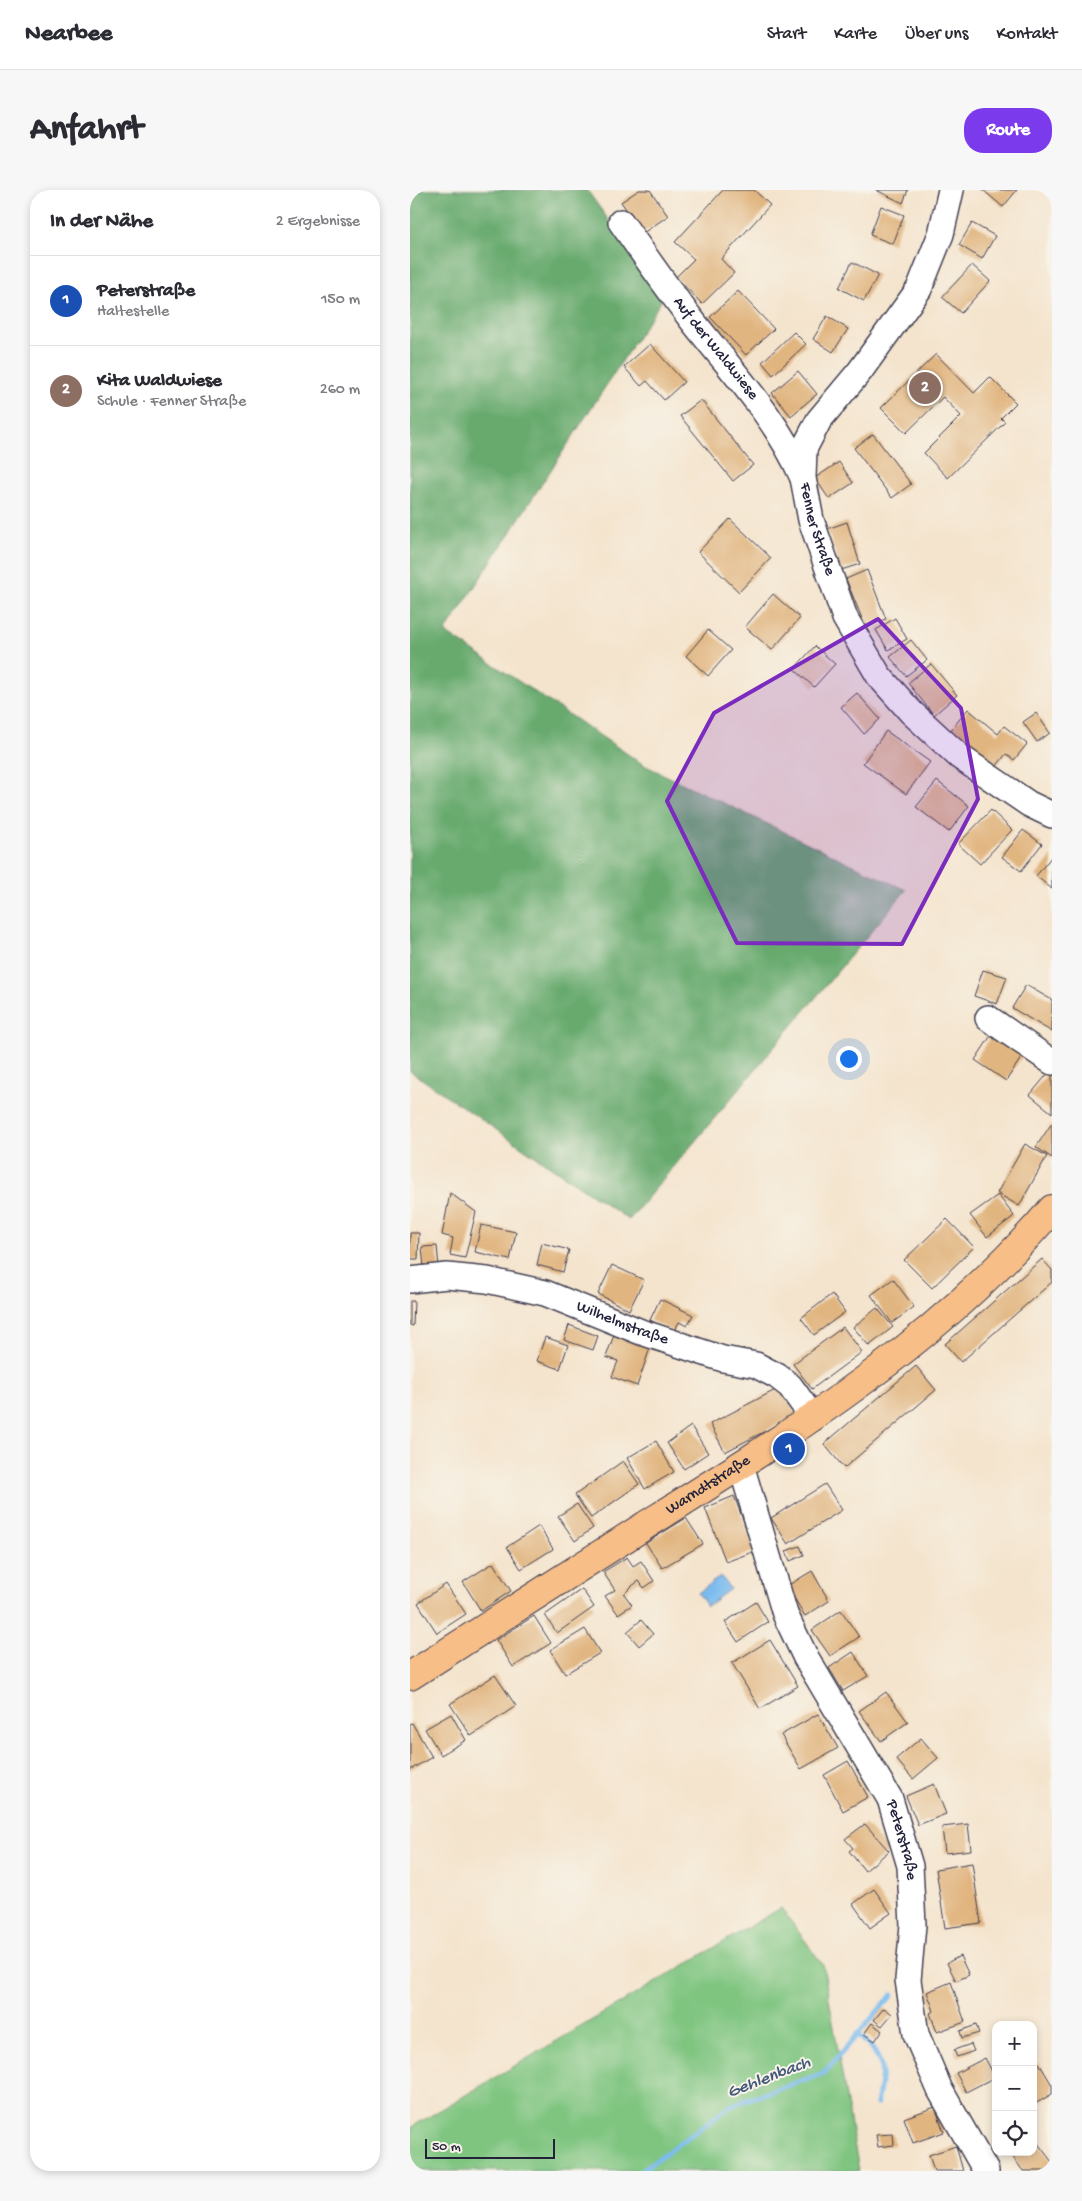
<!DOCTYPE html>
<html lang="de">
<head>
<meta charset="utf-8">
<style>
	body { margin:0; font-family:"Gochi Hand",sans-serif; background:#f7f7f7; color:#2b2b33 }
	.controls { position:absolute; right:15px; bottom:15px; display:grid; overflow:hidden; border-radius:10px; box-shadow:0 2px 8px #0003 }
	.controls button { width:45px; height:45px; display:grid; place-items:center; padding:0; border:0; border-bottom:1px solid #e1e1e2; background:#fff; color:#2b2b33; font:25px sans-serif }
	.scale { position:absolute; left:15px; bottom:12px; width:130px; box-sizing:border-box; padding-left:5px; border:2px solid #22223b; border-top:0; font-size:14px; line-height:18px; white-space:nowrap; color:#22223b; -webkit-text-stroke:4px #f7f3e8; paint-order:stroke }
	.you { position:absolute; left:438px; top:868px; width:18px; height:18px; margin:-12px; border:4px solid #fff; border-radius:50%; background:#1a73e8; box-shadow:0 0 0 8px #1a73e833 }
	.badge { display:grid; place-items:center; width:32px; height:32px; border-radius:50%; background:#7c3aed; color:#fff; font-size:16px; font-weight:700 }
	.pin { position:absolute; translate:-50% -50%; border:2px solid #fff; box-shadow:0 1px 5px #0006 }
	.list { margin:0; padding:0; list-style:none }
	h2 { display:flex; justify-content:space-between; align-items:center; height:65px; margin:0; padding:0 20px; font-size:21px }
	h2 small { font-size:16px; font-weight:400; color:#7c7c81 }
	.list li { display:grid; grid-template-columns:32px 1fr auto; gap:15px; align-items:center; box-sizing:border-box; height:90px; padding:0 20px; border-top:1px solid #e1e1e2 }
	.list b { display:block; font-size:19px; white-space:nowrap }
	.list p { margin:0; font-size:16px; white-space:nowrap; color:#7c7c81 }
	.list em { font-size:16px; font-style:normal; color:#7c7c81 }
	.icon { flex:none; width:28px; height:28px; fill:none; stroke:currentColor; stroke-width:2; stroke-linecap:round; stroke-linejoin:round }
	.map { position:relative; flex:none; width:642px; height:1981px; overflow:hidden; border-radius:20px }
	header { display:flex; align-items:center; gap:30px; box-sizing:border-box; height:70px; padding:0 25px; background:#fff; border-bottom:1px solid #e1e1e2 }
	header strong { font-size:24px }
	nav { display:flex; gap:28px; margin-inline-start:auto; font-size:18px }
	.intro { display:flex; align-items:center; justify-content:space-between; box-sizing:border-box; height:120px; padding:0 30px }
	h1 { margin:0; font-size:35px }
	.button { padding:12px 22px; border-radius:20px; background:#7c3aed; color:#fff; font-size:18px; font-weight:700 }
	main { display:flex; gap:30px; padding:0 30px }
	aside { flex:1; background:#fff; border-radius:20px; box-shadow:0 2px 8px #0003 }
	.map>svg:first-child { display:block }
</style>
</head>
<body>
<header>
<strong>Nearbee</strong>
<nav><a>Start</a><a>Karte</a><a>Über uns</a><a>Kontakt</a></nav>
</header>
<div class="intro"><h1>Anfahrt</h1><a class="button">Route</a></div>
<main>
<aside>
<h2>In der Nähe<small>2 Ergebnisse</small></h2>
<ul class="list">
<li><span class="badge" style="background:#1a4fb4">1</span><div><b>Peterstraße</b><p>Haltestelle</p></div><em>150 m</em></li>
<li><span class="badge" style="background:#8d6e63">2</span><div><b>Kita Waldwiese</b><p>Schule · Fenner Straße</p></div><em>260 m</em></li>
</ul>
</aside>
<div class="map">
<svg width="642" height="1981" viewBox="0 0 642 1981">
	<rect width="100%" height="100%" fill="#f7f3e8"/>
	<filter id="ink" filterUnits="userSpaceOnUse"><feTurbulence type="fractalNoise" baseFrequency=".02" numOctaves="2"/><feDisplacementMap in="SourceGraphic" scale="10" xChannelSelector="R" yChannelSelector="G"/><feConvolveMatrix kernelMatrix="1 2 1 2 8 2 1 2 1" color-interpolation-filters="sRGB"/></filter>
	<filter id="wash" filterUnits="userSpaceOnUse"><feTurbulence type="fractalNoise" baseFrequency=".0096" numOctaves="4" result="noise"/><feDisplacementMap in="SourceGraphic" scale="20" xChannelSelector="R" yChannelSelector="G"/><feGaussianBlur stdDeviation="1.12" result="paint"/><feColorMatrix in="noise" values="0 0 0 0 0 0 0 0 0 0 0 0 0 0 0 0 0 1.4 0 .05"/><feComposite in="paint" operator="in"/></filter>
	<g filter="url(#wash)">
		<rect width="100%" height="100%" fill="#f4e4cd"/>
		<polygon fill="#7fc580" stroke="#50745e" points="371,1718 413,1775 449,1981 0,1981 0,1938"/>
		<polygon fill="#67aa6e" stroke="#446654" points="0,0 177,0 254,107 35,442 234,575 496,700 219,1030 0,881"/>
		<polygon fill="#7abbef" stroke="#4e6e95" points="311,1386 320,1399 297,1416 288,1403"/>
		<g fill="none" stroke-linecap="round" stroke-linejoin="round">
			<g stroke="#7abbef" stroke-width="5">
				<path d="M 447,1844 C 476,1869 474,1878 467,1914"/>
				<polyline points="231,1981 322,1915 414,1883 482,1805"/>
			</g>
		</g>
		<g id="blocks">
			<g fill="#e1b580">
				<polygon points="229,0 240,0 258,26 233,43 211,12"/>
				<polygon points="313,0 344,0 360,15 311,69 324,83 292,114 266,87 284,69 265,52"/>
				<polygon points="466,0 498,0 493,13"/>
				<polygon points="573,0 607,0 593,17"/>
				<polygon points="471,16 494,25 483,54 460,45"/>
				<polygon points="562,33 585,46 572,69 549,55"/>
				<polygon points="442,72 468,85 454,111 429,98"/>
				<polygon points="562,75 580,91 551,123 532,107"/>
				<polygon points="328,101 364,139 336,165 300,127"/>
				<polygon points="417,126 438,139 423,162 403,149"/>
				<polygon points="384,142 396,154 363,185 352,172"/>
				<polygon points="240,154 274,192 254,210 237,191 231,196 214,177"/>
				<polygon points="526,164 564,203 580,187 606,213 591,228 595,232 538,288 514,263 551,226 533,207 496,243 471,218"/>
				<polygon points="388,181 407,204 381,226 362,203"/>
				<polygon points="291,210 343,275 323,291 270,226"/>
				<polygon points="463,244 501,294 482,308 444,258"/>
				<polygon points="429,272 443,293 419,309 405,288"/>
				<polygon points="320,329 361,368 329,402 288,362"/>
				<polygon points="437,332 450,374 431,380 417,339"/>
				<polygon points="457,380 476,429 455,436 436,389"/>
				<polygon points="363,404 390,428 362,460 335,437"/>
				<polygon points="485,428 497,449 478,460 466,440"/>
				<polygon points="298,440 321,460 298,486 276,466"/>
				<polygon points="501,450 517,470 496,486 480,467"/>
				<polygon points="405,456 425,474 404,497 384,479"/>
				<polygon points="521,474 547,505 524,525 498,493"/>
				<polygon points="447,503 470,529 454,544 431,517"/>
				<polygon points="558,519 588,544 594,536 617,554 604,570 596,564 585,578 540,541"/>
				<polygon points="626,523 640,543 627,552 613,532"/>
				<polygon points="476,541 520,572 496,604 453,573"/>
				<polygon points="527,591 559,616 539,642 506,617"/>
				<polygon points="581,620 602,640 570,674 548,654"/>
				<polygon points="613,640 632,654 611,681 592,667"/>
				<polygon points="642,666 642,699 626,686"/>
				<polygon points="573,780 597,787 587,814 564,806"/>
				<polygon points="616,795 642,810 642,842 602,818"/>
				<polygon points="584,841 615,862 596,891 565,870"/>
				<polygon points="640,881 642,883 642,923 620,905"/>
				<polygon points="642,933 642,968 626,957"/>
				<polygon points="615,954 637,966 609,1016 587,1003"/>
				<polygon points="40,1003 66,1022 55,1068 40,1065 43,1048 32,1045"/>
				<polygon points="588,1005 604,1026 577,1047 560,1025"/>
				<polygon points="537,1029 564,1057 522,1098 494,1070"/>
				<polygon points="71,1035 106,1042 100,1070 65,1062"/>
				<polygon points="0,1043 9,1043 8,1069 0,1069"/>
				<polygon points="132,1053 159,1060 153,1082 127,1075"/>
				<polygon points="27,1056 29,1077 14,1078 12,1057"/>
				<polygon points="632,1069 642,1080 642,1092 551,1172 535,1154"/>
				<polygon points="202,1075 234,1090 219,1120 188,1104"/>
				<polygon points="483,1089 504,1117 482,1133 461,1105"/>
				<polygon points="422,1104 435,1122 404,1145 391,1128"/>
				<polygon points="250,1109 283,1125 277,1136 269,1132 264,1142 240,1130"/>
				<polygon points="0,1111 4,1111 3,1136 0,1135"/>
				<polygon points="467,1118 483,1137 459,1156 443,1137"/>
				<polygon points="159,1135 188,1146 183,1160 154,1150"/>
				<polygon points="433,1137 452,1162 402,1199 383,1174"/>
				<polygon points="205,1142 241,1155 227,1196 202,1187 208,1171 196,1167"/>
				<polygon points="135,1147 158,1155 150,1179 127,1171"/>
				<polygon points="506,1176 526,1200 434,1278 414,1254"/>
				<polygon points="371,1197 386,1225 315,1262 300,1234"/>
				<polygon points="281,1236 298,1263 274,1279 257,1253"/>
				<polygon points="246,1251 264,1282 235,1299 217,1268"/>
				<polygon points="213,1271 229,1294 181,1328 165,1305"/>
				<polygon points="415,1294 432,1320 378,1354 361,1328"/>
				<polygon points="324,1306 345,1361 316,1372 295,1318"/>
				<polygon points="167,1314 183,1338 165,1351 148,1326"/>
				<polygon points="276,1328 293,1354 252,1378 236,1353"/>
				<polygon points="129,1336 143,1359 111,1379 97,1357"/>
				<polygon points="390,1356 394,1365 380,1371 376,1361"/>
				<polygon points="217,1367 223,1376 231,1371 244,1391 234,1398 229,1391 222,1396 214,1404 222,1415 208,1424 195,1406 205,1400 193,1382"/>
				<polygon points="83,1373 101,1401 71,1421 53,1392"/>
				<polygon points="402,1381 419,1411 395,1426 377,1396"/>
				<polygon points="36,1394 56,1424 27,1443 8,1413"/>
				<polygon points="172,1399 184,1417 147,1443 135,1425"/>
				<polygon points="346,1412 358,1432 328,1452 315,1432"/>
				<polygon points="431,1420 449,1447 420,1466 402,1440"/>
				<polygon points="124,1426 141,1453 103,1477 86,1450"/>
				<polygon points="231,1430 243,1444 229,1456 217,1442"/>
				<polygon points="175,1439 190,1463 155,1484 140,1460"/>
				<polygon points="360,1450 388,1496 350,1519 322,1473"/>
				<polygon points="443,1462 458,1486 433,1501 419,1478"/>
				<polygon points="85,1485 106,1516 61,1546 40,1514"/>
				<polygon points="476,1502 498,1532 471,1551 449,1521"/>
				<polygon points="41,1524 56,1550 31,1565 15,1539"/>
				<polygon points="408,1524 428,1558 391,1579 371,1545"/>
				<polygon points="2,1533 22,1567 0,1580 0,1534"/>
				<polygon points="511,1548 528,1568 503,1589 486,1569"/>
				<polygon points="438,1571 458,1607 433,1621 414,1585"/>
				<polygon points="524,1594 536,1624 508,1635 496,1606"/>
				<polygon points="455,1634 479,1661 455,1681 439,1661 443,1658 435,1649"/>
				<polygon points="558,1634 561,1660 535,1663 532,1637"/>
				<polygon points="562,1673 571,1733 535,1738 526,1679"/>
				<polygon points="464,1699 481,1723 460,1738 443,1714"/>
				<polygon points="550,1766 559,1785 546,1791 537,1773"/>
				<polygon points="541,1792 555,1832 527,1842 520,1823 524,1821 517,1802"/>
				<polygon points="474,1818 482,1824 472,1836 464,1830"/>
				<polygon points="462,1833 472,1841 465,1851 454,1844"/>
				<polygon points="566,1835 569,1843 552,1848 550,1841"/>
				<polygon points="561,1854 564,1861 547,1867 544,1860"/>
				<polygon points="575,1868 585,1887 556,1902 546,1883"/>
				<polygon points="629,1873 642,1895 642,1904 623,1915 623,1877"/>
				<polygon points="525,1917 534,1942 503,1953 494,1928"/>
				<polygon points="483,1944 484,1955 468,1957 466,1945"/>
				<polygon points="623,1947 642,1972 642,1981 613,1981 599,1962 623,1962"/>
				<polygon points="546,1956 553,1981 524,1981 519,1965"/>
			</g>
		</g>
	</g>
	<g filter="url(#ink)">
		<use href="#blocks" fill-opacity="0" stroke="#423f51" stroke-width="1"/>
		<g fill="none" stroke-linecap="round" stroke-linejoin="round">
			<g stroke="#423f51" stroke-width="28">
				<g id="minor">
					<path id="s1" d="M 541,0 L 531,44 L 509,99 L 450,181 L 409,230 L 394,259 L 393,288 L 401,330 L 435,428 L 469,486 L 501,522 L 550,567 L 619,614 L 642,625"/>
					<path id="s2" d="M 211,32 C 235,66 259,101 285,134 C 323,182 367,229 392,286"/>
					<polyline points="578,828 642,872"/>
					<path id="s3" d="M 0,1090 L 37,1086 L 77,1090 L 135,1103 L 231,1142 L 313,1169 L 346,1175 L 367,1186 L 380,1196 L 403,1228"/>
					<path id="s4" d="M 331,1275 L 375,1424 L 395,1466 L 480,1609 L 500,1676 L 503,1735 L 498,1790 L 506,1844 L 530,1900 L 576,1981"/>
				</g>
			</g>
			<g stroke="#423f51" stroke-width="30">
				<g id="major">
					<path id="s5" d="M 0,1486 C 79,1436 157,1385 236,1335 C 384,1242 527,1153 642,1019"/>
				</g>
			</g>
			<use href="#minor" stroke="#fff" stroke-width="25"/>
			<use href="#major" stroke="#f7be88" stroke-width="28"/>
		</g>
	</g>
	<path fill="#7b2cbf" fill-opacity="0.2" stroke="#7b2cbf" stroke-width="4" stroke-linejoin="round" d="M 468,429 L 551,518 L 568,609 L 492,754 L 327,753 L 257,611 L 304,523 Z"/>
	<g text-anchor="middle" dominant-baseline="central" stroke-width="4" stroke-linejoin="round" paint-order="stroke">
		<g font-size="16" fill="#22223b" stroke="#f7f3e8">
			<text stroke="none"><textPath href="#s2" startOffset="158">Auf der Waldwiese</textPath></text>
			<text stroke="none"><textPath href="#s1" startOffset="384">Fenner Straße</textPath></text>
			<text stroke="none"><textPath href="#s3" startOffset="220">Wilhelmstraße</textPath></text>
			<text stroke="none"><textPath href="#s5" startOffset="354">Warndtstraße</textPath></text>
			<text stroke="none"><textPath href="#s4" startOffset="411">Peterstraße</textPath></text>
		</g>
		<g font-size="18" font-style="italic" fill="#41587a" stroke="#f7f3e8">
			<text transform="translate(359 1888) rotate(-21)">Gehlenbach</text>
		</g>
	</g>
</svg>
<div class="controls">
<button>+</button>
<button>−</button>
<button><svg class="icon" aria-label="locate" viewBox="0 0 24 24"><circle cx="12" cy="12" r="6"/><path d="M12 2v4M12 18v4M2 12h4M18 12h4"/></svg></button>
</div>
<div class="scale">50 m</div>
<div class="you"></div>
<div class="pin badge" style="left:379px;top:1259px;background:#1a4fb4">1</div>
<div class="pin badge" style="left:515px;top:198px;background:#8d6e63">2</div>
</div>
</main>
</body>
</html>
